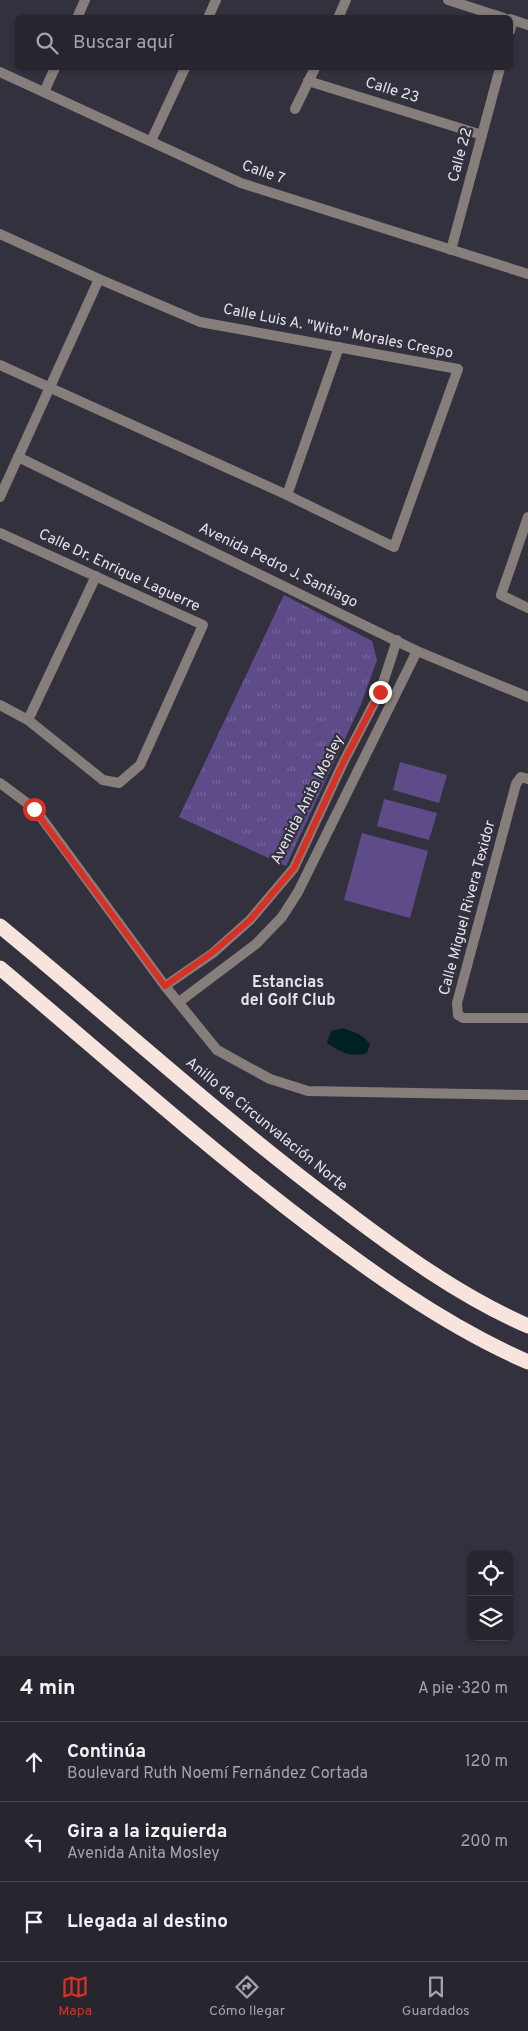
<!DOCTYPE html>
<html lang="es">
<head>
<meta charset="utf-8">
<style>
	body { margin:0; font-family:Overpass,sans-serif; background:#2f2d36; color:#f1f3f6 }
	.controls { position:absolute; right:15px; bottom:15px; display:grid; overflow:hidden; border-radius:8px; box-shadow:0 1px 4px #0004 }
	.controls button { width:45px; height:45px; display:grid; place-items:center; padding:0; border:0; border-bottom:1px solid #43424a; background:#27252e; color:#f1f3f6; font:25px sans-serif }
	.stop { position:absolute; width:15px; height:15px; margin:-11px; border:4px solid #d93025; border-radius:50%; background:#fff }
	.stop.end { background:#d93025; border-color:#fff; box-shadow:0 1px 5px #0008 }
	.list { margin:0; padding:0; list-style:none }
	h2 { display:flex; justify-content:space-between; align-items:center; height:65px; margin:0; padding:0 20px; font-size:21px }
	h2 small { font-size:16px; font-weight:400; color:#a4a5aa }
	.list li { display:grid; grid-template-columns:32px 1fr auto; gap:15px; align-items:center; box-sizing:border-box; height:80px; padding:0 20px; border-top:1px solid #43424a }
	.list b { display:block; font-size:19px; white-space:nowrap }
	.list p { margin:0; font-size:16px; white-space:nowrap; color:#a4a5aa }
	.list em { font-size:16px; font-style:normal; color:#a4a5aa }
	.icon { flex:none; width:28px; height:28px; fill:none; stroke:currentColor; stroke-width:2; stroke-linecap:round; stroke-linejoin:round }
	.map { position:relative; flex:none; width:528px; height:1656px; overflow:hidden }
	.search { position:absolute; background:#27252e; box-shadow:0 1px 4px #0004; left:15px; right:15px; top:15px; height:55px; display:flex; align-items:center; gap:12px; box-sizing:border-box; padding:0 18px; border-radius:8px; color:#a4a5aa; font-size:19px }
	.sheet { height:305px; background:#27252e }
	nav { display:flex; justify-content:space-around; align-items:center; box-sizing:border-box; height:70px; border-top:1px solid #43424a; background:#27252e; font-size:14px; color:#a4a5aa }
	nav a { display:grid; justify-items:center; gap:2px }
	nav .on { color:#d93025 }
	.map>svg:first-child { display:block }
</style>
</head>
<body>
<div class="map">
<svg width="528" height="1656" viewBox="0 0 528 1656">
	<defs>
		<pattern id="grass-tufts" width="24" height="20" patternUnits="userSpaceOnUse" patternTransform="scale(1.25)"><rect width="24" height="20" fill="#5e4b8a"/><path d="M3 7l-1-3M5 7V3M7 7l1-3M15 17l-1-3M17 17v-4M19 17l1-3" fill="none" stroke="#75659b"/></pattern>
	</defs>
	<rect width="100%" height="100%" fill="#34313e"/>
	<polygon fill="url(#grass-tufts)" points="284,595 372,641 377,660 361,704 286,866 179,817"/>
	<g fill="#5e4b8a">
		<polygon points="400,762 447,775 439,803 393,790"/>
		<polygon points="384,799 437,813 429,840 377,826"/>
		<polygon points="362,833 428,851 410,918 344,900"/>
	</g>
	<path fill="#002026" d="M 343,1028 C 355,1032 363,1035 370,1044 L 367,1053 C 351,1058 340,1052 327,1043 L 331,1031 Z"/>
	<g fill="none" stroke-linecap="round" stroke-linejoin="round">
		<g stroke="#857e7b" stroke-width="10">
			<polyline points="448,0 504,18"/>
			<polyline points="77,18 85,0"/>
			<polyline points="208,18 216,0"/>
			<polyline points="338,18 346,0"/>
			<polyline points="510,19 528,25"/>
			<polyline points="510,31 513,20"/>
			<polyline points="0,72 241,183 528,274"/>
			<polyline points="308,81 482,135"/>
			<polyline points="44,92 55,68"/>
			<polyline points="295,109 315,68"/>
			<polyline points="151,141 185,68"/>
			<polyline points="0,234 99,279 200,322 458,369 394,547 287,495 0,365"/>
			<polyline points="451,250 500,68"/>
			<polyline points="18,457 417,651 528,697"/>
			<polyline points="287,495 339,347"/>
			<polyline points="0,497 99,279"/>
			<polyline points="528,517 501,595 528,608"/>
			<polyline points="0,533 203,625 140,765 119,783 103,780 28,720 0,705"/>
			<polyline points="28,720 96,576"/>
			<polyline points="528,779 521,777 516,784 457,1003 458,1015 463,1018 528,1018"/>
			<polyline points="165,986 213,953 250,920 294,868 344,761 380,692 397,640"/>
			<polyline points="179,1002 256,944 282,917 298,892 417,651"/>
		</g>
		<polyline stroke="#857e7b" stroke-width="10" points="0,783 35,809 165,986 217,1050 270,1079 308,1091 528,1095"/>
		<g stroke="#f7e5dd" stroke-width="15">
			<path d="M 0,926 C 114,1020 222,1119 340,1207 C 399,1252 460,1296 528,1326"/>
			<path d="M 0,968 C 95,1048 188,1131 287,1208 C 362,1266 441,1324 528,1362"/>
		</g>
	</g>
	<g fill="none" stroke-linecap="round" stroke-linejoin="round">
		<polyline stroke="#d93025" stroke-width="6" points="34,809 165,986 213,952 250,920 294,868 344,761 380,692"/>
	</g>
	<g text-anchor="middle" dominant-baseline="central" stroke-width="4.5" stroke-linejoin="round" paint-order="stroke">
		<g font-size="15" fill="#e4e2ea" stroke="#34313e">
			<text transform="translate(392 91) rotate(17)">Calle 23</text>
			<text transform="translate(461 155) rotate(-75)">Calle 22</text>
			<text transform="translate(263 173) rotate(19)">Calle 7</text>
			<text transform="translate(338 332) rotate(11)">Calle Luis A. "Wito" Morales Crespo</text>
			<text transform="translate(278 566) rotate(26)">Avenida Pedro J. Santiago</text>
			<text transform="translate(119 571) rotate(25)">Calle Dr. Enrique Laguerre</text>
			<text transform="translate(308 800) rotate(-63)">Avenida Anita Mosley</text>
			<text transform="translate(468 908) rotate(-75)">Calle Miguel Rivera Texidor</text>
			<text transform="translate(266 1125) rotate(39)">Anillo de Circunvalación Norte</text>
		</g>
		<g font-size="16" font-weight="bold" fill="#e4e2ea" stroke="#34313e">
			<text x="288" y="983">Estancias<tspan x="288" dy="18">del Golf Club</tspan></text>
		</g>
	</g>
</svg>
<div class="controls">
<button><svg class="icon" aria-label="locate" viewBox="0 0 24 24"><circle cx="12" cy="12" r="6"/><path d="M12 2v4M12 18v4M2 12h4M18 12h4"/></svg></button>
<button><svg class="icon" aria-label="layers" viewBox="0 0 24 24"><path d="M12 4l9 5-9 5-9-5zM3 14l9 5 9-5"/></svg></button>
</div>
<div class="stop" style="left:34px;top:809px"></div>
<div class="stop end" style="left:380px;top:692px"></div>
<div class="search"><svg class="icon" aria-label="search" viewBox="0 0 24 24"><circle cx="10" cy="10" r="6"/><path d="M15 15l6 6"/></svg>Buscar aquí</div>
</div>
<section class="sheet">
<h2>4 min<small>A pie · 320 m</small></h2>
<ul class="list">
<li><svg class="icon" aria-label="ahead" viewBox="0 0 24 24"><path d="M12 20V5M6 11l6-6 6 6"/></svg><div><b>Continúa</b><p>Boulevard Ruth Noemí Fernández Cortada</p></div><em>120 m</em></li>
<li><svg class="icon" aria-label="left" viewBox="0 0 24 24"><path d="M17 20v-9H6M10 6l-5 5 5 5"/></svg><div><b>Gira a la izquierda</b><p>Avenida Anita Mosley</p></div><em>200 m</em></li>
<li><svg class="icon" aria-label="arrive" viewBox="0 0 24 24"><path d="M6 21V4h12l-3 4 3 4H6"/></svg><div><b>Llegada al destino</b></div></li>
</ul>
</section>
<nav>
<a class="on"><svg class="icon" aria-label="map" viewBox="0 0 24 24"><path d="M3 6l6-2 6 2 6-2v14l-6 2-6-2-6 2zM9 4v14M15 6v14"/></svg>Mapa</a>
<a><svg class="icon" aria-label="directions" viewBox="0 0 24 24"><path d="M12 3l9 9-9 9-9-9zM9 14v-3h6M13 9l2 2-2 2"/></svg>Cómo llegar</a>
<a><svg class="icon" aria-label="saved" viewBox="0 0 24 24"><path d="M7 4h10v16l-5-4-5 4z"/></svg>Guardados</a>
</nav>
</body>
</html>
